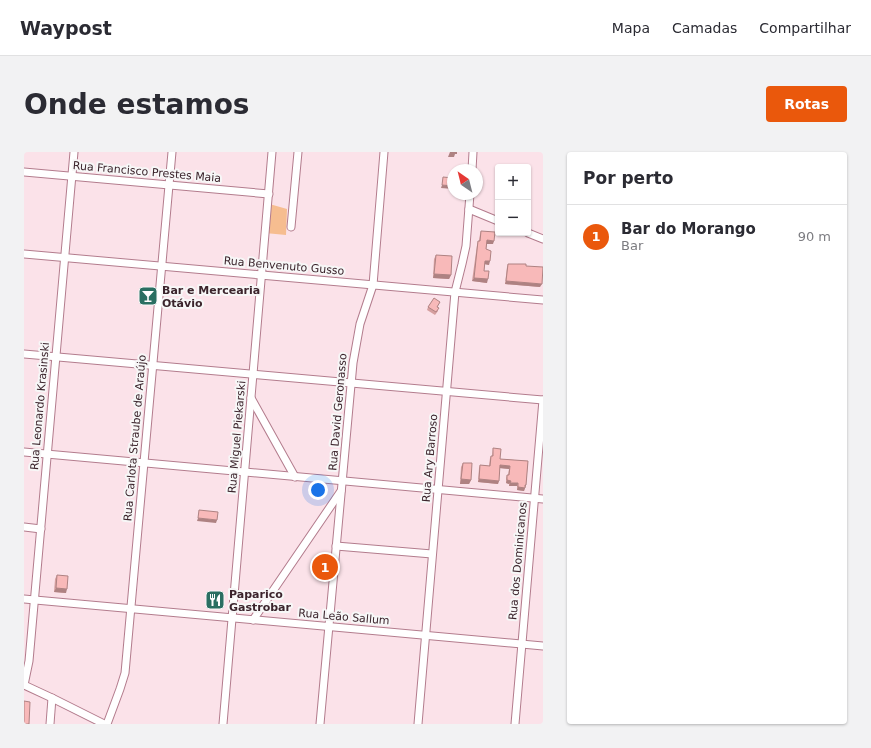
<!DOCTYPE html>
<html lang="pt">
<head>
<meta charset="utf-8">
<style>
	body { margin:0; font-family:"DejaVu Sans",sans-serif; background:#f2f2f3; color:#2b2b33 }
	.controls { position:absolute; right:12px; top:12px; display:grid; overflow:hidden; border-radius:4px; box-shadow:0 1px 3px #0004 }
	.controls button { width:36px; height:36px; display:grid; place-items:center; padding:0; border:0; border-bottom:1px solid #e1e1e2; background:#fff; color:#2b2b33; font:20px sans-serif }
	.compass { position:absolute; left:423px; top:12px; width:36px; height:36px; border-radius:50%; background:#fff; box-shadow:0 1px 3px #0004; rotate:325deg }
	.you { position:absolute; left:294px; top:338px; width:14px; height:14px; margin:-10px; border:3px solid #fff; border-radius:50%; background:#1a73e8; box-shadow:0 0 0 6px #1a73e833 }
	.badge { display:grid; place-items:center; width:26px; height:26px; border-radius:50%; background:#ea580c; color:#fff; font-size:13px; font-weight:700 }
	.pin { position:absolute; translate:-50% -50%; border:2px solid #fff; box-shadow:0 1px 4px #0006 }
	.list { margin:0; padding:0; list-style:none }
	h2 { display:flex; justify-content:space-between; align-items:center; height:52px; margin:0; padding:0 16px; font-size:17px }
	h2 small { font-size:13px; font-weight:400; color:#7c7c81 }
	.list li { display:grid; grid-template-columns:26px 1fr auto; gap:12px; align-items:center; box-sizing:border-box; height:64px; padding:0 16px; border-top:1px solid #e1e1e2 }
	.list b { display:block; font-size:15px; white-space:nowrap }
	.list p { margin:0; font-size:13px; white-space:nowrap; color:#7c7c81 }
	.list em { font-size:13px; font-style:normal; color:#7c7c81 }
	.map { position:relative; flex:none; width:519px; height:572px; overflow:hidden; border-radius:4px }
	header { display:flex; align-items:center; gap:24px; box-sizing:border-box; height:56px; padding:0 20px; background:#fff; border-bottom:1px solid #e1e1e2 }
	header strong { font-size:19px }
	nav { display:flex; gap:22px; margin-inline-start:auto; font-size:14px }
	.intro { display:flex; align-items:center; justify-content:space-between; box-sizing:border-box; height:96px; padding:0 24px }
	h1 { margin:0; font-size:28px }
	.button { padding:10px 18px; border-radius:4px; background:#ea580c; color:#fff; font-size:14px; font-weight:700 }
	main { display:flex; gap:24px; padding:0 24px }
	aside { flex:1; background:#fff; border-radius:4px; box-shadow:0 1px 3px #0004 }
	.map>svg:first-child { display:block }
</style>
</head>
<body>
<header>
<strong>Waypost</strong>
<nav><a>Mapa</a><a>Camadas</a><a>Compartilhar</a></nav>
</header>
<div class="intro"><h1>Onde estamos</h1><a class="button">Rotas</a></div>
<main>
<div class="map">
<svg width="519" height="572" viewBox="0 0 519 572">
	<rect width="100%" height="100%" fill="#fbe2e9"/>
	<polygon fill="#f6bd90" points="242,51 263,57 262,83 241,81"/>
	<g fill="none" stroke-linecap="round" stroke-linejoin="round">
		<g stroke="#b37c8d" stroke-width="9">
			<g id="minor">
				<polyline points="448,18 449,0"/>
				<polyline points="0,20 245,42"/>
				<polyline points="445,57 474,69"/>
				<polyline points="267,75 274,0"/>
				<polyline points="504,81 519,87"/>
				<polyline points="0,102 519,148"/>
				<polyline points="0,202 519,248"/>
				<polyline points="227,246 271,325"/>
				<polyline points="0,300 519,347"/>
				<polyline points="0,375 17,377"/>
				<polyline points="312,394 408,402"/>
				<polyline points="0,447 519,494"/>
				<polyline points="229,468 317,339"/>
				<polyline points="0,533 5,509 50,0"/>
				<polyline points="0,533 28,546 80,572"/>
				<polyline points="26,572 28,546"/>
				<polyline points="83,572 96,537 101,521 148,0"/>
				<polyline points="199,572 248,0"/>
				<polyline points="296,572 329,211 336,172 349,133 360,0"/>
				<polyline points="394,572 431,140 438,112 442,94 446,42"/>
				<polyline points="491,572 519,248"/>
			</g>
		</g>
		<use href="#minor" stroke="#fff" stroke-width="7"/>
	</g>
	<g fill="#d59f9f">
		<polygon points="457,79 469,92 463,92 462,97 465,113 461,112 460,119 463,131 448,129 453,93 454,89 455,89 456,82"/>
		<polygon points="412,103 427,123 425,127 409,126 410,107"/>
		<polygon points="484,112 502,114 516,135 481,132 483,115"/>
		<polygon points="416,150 413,155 414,159 411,163 403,158 404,155"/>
		<polygon points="469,296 476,307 504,309 502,333 500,339 493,338 493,334 485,334 485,332 482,331 482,326 483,323 484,323 485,317 476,316 474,332 454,330 455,316 456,313 465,314 466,306 467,304 468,304"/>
		<polygon points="439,311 447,328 445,332 436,332 437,315"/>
		<polygon points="33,423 42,441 30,440 31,427"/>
		<polygon points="186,440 198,451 197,454 185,453 185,443"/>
	</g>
	<g fill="#ae8282">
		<polygon points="426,0 433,0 433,2 431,2 430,5 424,5"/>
		<polygon points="418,33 429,34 429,37 417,36"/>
		<polygon points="463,88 470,89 469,92 462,92"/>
		<polygon points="461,109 466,109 465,113 460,112"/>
		<polygon points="410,122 427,123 425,127 409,126"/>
		<polygon points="450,126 464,127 463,131 448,129"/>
		<polygon points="482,129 518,132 516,135 481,132"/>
		<polygon points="476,313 486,314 485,317 475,316"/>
		<polygon points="437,327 447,328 445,332 436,332"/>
		<polygon points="455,327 475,329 474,332 454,330"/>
		<polygon points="483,328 487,329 485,332 482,331"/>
		<polygon points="486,331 494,331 493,334 485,334"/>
		<polygon points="501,333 502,333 500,339 493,338 494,335"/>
		<polygon points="174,366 193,368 192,371 173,369"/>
		<polygon points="32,436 43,437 42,441 30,440"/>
		<polygon points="186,451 198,451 197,454 185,453"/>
	</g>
	<g fill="#f8b9b9" stroke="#ae8282">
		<polygon points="419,25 429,26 429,34 418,33"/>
		<polygon points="457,79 471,80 470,89 463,88 462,97 467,99 466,109 461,109 460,119 465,119 464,127 450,126 454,89 456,89"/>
		<polygon points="412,103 428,104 427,123 410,122"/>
		<polygon points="484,112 502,112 502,114 519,115 518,132 482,129"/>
		<polygon points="410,146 416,150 413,155 415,156 412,160 404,155"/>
		<polygon points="469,296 477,297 476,307 504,309 502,333 501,333 501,336 494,335 494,331 486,331 487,329 483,328 483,323 485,323 486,314 476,313 475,329 455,327 456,313 466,314 467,304 469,304"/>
		<polygon points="439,311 448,311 447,328 437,327"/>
		<polygon points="175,358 194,360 193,368 174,366"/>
		<polygon points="33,423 44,424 43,437 32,436"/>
		<rect x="186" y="440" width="12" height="11"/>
		<polygon points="0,549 6,550 5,572 0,572"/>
	</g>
	<defs>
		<g id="bar-square" transform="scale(1)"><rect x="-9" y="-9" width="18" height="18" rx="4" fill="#2a6f62" stroke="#f7f7f7"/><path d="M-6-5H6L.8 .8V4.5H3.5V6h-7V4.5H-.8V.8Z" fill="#fff"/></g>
		<g id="restaurant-square" transform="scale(1)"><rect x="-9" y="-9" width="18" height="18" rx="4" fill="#2a6f62" stroke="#f7f7f7"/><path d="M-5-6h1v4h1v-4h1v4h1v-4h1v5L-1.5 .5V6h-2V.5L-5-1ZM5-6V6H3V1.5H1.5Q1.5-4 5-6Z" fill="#fff"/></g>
	</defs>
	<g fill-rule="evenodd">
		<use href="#bar-square" x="124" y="144"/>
		<use href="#restaurant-square" x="191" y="448"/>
	</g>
	<g text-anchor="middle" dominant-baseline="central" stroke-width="4" stroke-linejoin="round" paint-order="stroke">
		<g font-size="11" fill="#3b242c" stroke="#f7f7f7">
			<text transform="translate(123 20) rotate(5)">Rua Francisco Prestes Maia</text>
			<text transform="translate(260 114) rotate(5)">Rua Benvenuto Gusso</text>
			<text transform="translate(16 254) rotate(-85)">Rua Leonardo Krasinski</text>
			<text transform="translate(314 260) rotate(-85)">Rua David Geronasso</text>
			<text transform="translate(213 285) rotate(-85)">Rua Miguel Piekarski</text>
			<text transform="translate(111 286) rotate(-85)">Rua Carlota Straube de Araújo</text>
			<text transform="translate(406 306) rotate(-85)">Rua Ary Barroso</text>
			<text transform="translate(494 409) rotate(-85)">Rua dos Dominicanos</text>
			<text transform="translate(320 465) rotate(5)">Rua Leão Sallum</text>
		</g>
		<g font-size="11" font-weight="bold" fill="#3b242c" stroke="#f7f7f7" text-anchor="start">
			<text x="138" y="138">Bar e Mercearia<tspan x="138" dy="13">Otávio</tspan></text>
			<text x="205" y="442">Paparico<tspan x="205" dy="13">Gastrobar</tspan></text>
		</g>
	</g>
</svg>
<div class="controls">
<button>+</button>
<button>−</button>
</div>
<svg class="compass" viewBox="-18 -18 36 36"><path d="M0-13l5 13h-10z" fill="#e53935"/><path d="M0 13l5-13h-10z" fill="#7c7c81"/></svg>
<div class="you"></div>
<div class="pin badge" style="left:301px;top:415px">1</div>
</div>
<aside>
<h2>Por perto<small></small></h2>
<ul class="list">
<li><span class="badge">1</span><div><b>Bar do Morango</b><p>Bar</p></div><em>90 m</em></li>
</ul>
</aside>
</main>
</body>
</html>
